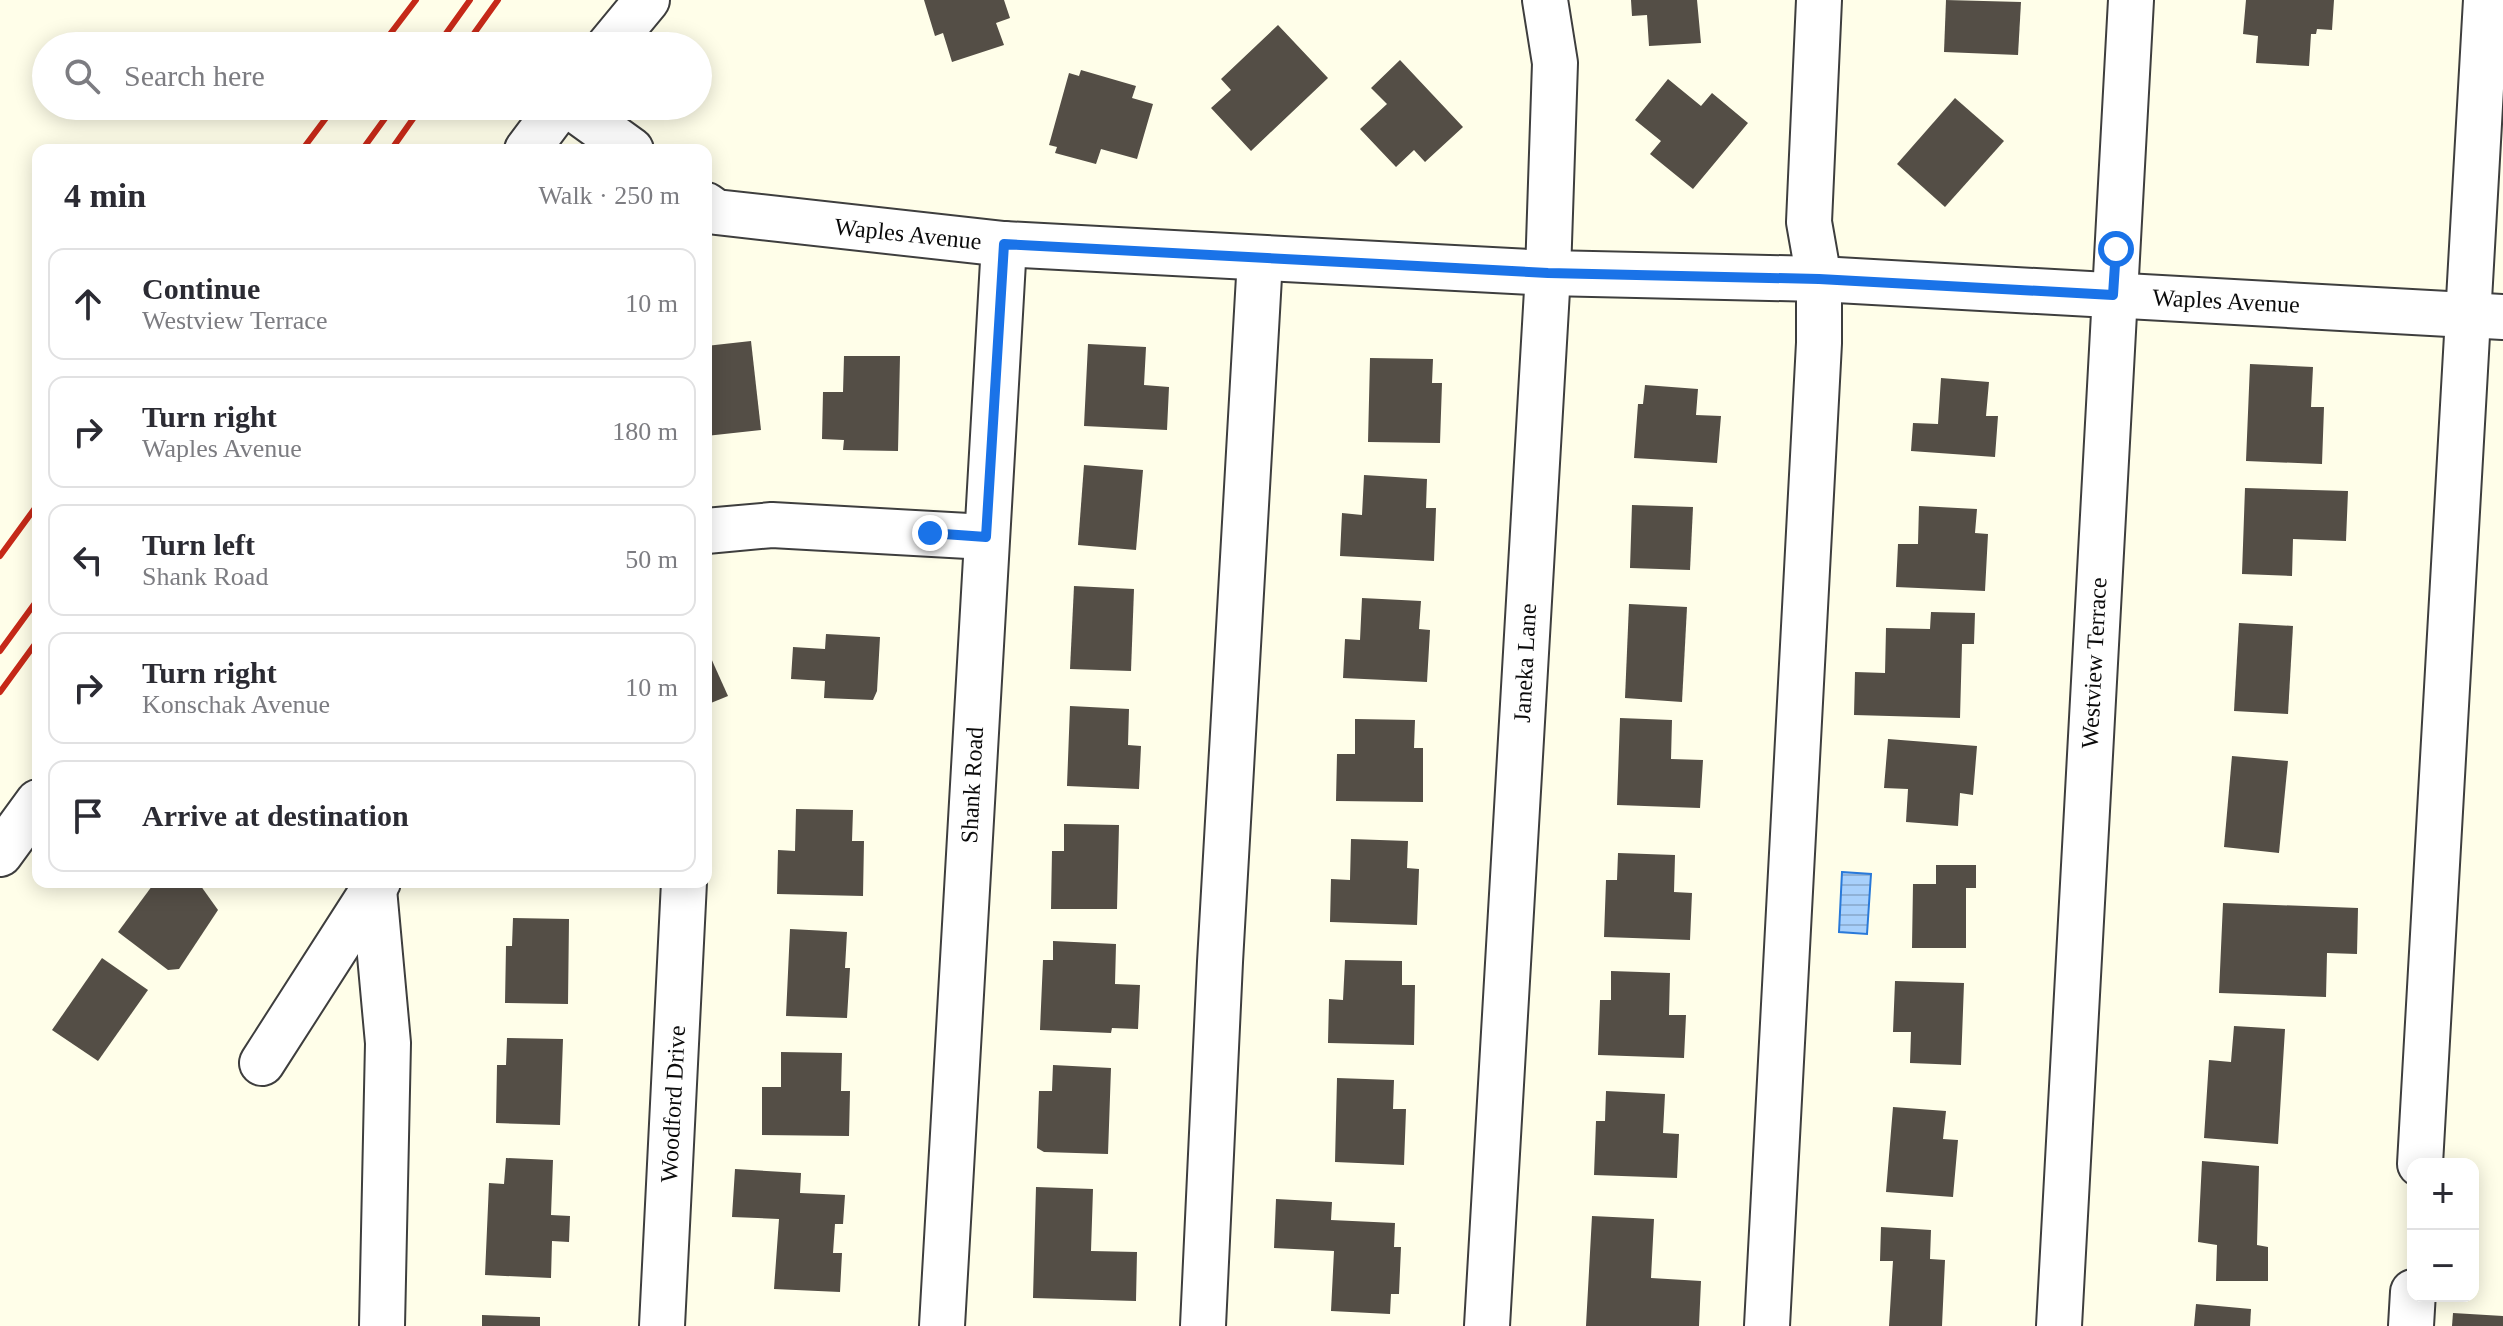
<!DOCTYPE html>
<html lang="en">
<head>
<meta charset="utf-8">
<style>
	body { margin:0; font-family:"Times New Roman",serif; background:#f2f2f3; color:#2b2b33 }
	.controls { position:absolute; right:24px; bottom:24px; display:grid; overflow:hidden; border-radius:16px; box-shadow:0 4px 20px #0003 }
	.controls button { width:72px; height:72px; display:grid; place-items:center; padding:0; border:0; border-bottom:2px solid #e1e1e2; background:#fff; color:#2b2b33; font:40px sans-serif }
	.stop { position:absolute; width:24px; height:24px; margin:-18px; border:6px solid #1a73e8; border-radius:50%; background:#fff }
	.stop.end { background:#1a73e8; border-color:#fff; box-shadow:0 2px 8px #0008 }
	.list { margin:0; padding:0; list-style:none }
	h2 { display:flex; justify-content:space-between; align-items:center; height:104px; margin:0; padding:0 32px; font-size:34px }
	h2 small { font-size:26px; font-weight:400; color:#7c7c81 }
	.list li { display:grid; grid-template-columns:52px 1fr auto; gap:24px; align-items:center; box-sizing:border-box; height:112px; margin:0 16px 16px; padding:0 16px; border:2px solid #e1e1e2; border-radius:16px }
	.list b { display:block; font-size:30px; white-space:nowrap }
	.list p { margin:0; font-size:26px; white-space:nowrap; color:#7c7c81 }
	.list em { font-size:26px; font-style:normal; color:#7c7c81 }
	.icon { flex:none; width:44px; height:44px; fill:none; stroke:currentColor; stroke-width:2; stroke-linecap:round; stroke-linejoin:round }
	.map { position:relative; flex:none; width:2503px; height:1326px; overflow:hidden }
	.search { position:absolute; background:#fff; box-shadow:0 4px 20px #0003; left:32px; top:32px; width:680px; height:88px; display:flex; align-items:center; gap:20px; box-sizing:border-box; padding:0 28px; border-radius:44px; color:#7c7c81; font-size:30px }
	.panel { position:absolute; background:#fff; box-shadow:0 4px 20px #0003; left:32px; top:144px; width:680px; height:744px; border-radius:16px }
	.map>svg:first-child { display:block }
</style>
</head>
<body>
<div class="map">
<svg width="2503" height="1326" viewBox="0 0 2503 1326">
	<defs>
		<pattern id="water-rules" width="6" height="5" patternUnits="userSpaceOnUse" patternTransform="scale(2)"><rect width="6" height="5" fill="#a8d0fb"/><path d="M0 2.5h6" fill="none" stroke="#8fb1d6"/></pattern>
	</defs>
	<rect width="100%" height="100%" fill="#fffee9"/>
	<polygon fill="url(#water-rules)" stroke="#2979d9" stroke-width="2" points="1842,872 1871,874 1867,934 1839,932"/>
	<g fill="#544e46">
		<polygon points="924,0 1004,0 1010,18 996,23 1004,45 952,62 943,33 935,36"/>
		<polygon points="1631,0 1697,0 1701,43 1649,46 1647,15 1632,16"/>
		<polygon points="1946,0 2021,2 2018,55 1944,52"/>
		<polygon points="2246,0 2334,0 2332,30 2317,29 2316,34 2311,34 2309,66 2256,63 2258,36 2243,34"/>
		<polygon points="1278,25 1328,78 1251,151 1211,108 1231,90 1221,79"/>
		<polygon points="1400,60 1463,127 1425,162 1414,150 1396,167 1360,129 1387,104 1371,88"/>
		<polygon points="1081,70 1136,86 1132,98 1153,104 1137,159 1101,149 1096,164 1055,153 1057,147 1049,145 1069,73 1079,76"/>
		<polygon points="1668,79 1701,106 1712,93 1748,123 1693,189 1650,154 1661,141 1635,120"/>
		<polygon points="1955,98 2004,141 1945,207 1897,164"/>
		<polygon points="751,341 761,430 706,436 706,346"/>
		<polygon points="1088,344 1146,347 1144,385 1169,387 1167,430 1084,426"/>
		<polygon points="844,356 900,356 898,451 843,450 844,440 822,439 823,392 843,392"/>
		<polygon points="1370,358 1433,359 1432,383 1442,383 1440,443 1368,442"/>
		<polygon points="2250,364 2313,367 2311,407 2324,407 2322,464 2246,461"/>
		<polygon points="1941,378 1989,382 1986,416 1998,416 1995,457 1911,451 1913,423 1938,424"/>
		<polygon points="1645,385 1698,389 1696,415 1721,416 1717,463 1634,458 1638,404 1643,404"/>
		<polygon points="1084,465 1143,470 1136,550 1078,545"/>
		<polygon points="1364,475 1427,479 1426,508 1436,508 1434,561 1340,556 1342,513 1362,515"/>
		<polygon points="2245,488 2348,491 2346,541 2293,539 2292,576 2242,574"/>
		<polygon points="1632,505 1693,507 1690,570 1630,568"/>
		<polygon points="1919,506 1977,509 1975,533 1988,534 1985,591 1896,587 1898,544 1918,544"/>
		<polygon points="1074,586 1134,589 1131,671 1070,669"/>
		<polygon points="1362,598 1421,601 1419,629 1430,630 1427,682 1343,678 1345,639 1360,640"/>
		<polygon points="1629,604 1687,607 1682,702 1625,698"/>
		<polygon points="1931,612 1975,613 1974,644 1962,644 1960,718 1854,715 1855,672 1885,673 1886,628 1930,629"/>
		<polygon points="2239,623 2293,626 2288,714 2234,711"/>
		<polygon points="826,634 880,637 877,691 873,700 824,698 825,681 791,679 793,647 825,649"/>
		<polygon points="706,647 728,696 706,705"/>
		<polygon points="1070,706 1129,709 1128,745 1141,746 1139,789 1067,786"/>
		<polygon points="1620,718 1672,720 1671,759 1703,760 1700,808 1617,805"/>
		<polygon points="1355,719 1415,720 1414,748 1423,748 1423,802 1336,801 1337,754 1355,754"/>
		<polygon points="1888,739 1977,746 1973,795 1960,793 1958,826 1906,822 1908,789 1884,788"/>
		<polygon points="2232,756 2288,761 2279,853 2224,847"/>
		<polygon points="796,809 853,810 852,841 864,841 863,896 777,894 778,850 795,851"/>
		<polygon points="1064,824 1119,825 1117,909 1051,909 1052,851 1064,851"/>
		<polygon points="1351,839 1408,841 1407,868 1419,869 1417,925 1330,922 1331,879 1350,880"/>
		<polygon points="1618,853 1675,855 1674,892 1692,893 1690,940 1604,937 1606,880 1617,880"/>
		<polygon points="1936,865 1976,865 1976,888 1966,888 1966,948 1912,948 1913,884 1936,884"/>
		<polygon points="155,882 198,882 218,910 179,969 168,970 118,932"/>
		<polygon points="2223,903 2358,908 2357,954 2327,953 2326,997 2219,993"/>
		<polygon points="513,918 569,919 568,1004 505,1003 506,946 512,946"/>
		<polygon points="790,929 847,932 845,968 850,968 847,1018 786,1016"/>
		<polygon points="1053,941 1116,944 1115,984 1140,985 1138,1029 1112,1028 1111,1033 1040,1030 1043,960 1053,960"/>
		<polygon points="102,958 148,990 98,1061 52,1030"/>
		<polygon points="1345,960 1402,961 1402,985 1415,985 1414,1045 1328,1043 1329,999 1343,1000"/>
		<polygon points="1611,971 1670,973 1669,1015 1686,1015 1684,1058 1598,1055 1600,1000 1611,1000"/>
		<polygon points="1895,981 1964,983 1961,1065 1910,1063 1911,1032 1893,1032"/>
		<polygon points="2234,1026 2285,1029 2278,1144 2204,1138 2209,1060 2231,1062"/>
		<polygon points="507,1038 563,1039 560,1125 496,1123 497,1065 506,1065"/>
		<polygon points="781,1052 842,1053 841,1091 850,1091 849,1136 762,1135 762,1087 781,1087"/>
		<polygon points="1053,1065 1111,1068 1108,1154 1044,1152 1037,1148 1039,1091 1052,1091"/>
		<polygon points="1337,1078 1394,1080 1393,1109 1406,1109 1404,1165 1335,1162"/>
		<polygon points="1606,1091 1665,1094 1663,1133 1679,1134 1677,1178 1594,1175 1596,1121 1605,1121"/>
		<polygon points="1893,1107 1946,1111 1943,1139 1958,1140 1953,1197 1886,1192"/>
		<polygon points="506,1158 553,1160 551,1215 570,1216 569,1242 552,1241 551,1278 485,1275 489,1183 504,1184"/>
		<polygon points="2202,1161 2259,1166 2257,1245 2268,1247 2268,1281 2216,1281 2217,1245 2198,1242"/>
		<polygon points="735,1169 801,1173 800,1193 845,1195 843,1224 835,1224 833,1253 842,1253 840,1292 774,1289 779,1219 732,1217"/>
		<polygon points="1036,1187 1093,1189 1091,1251 1137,1252 1136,1301 1033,1298"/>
		<polygon points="1276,1199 1332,1202 1331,1220 1395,1223 1394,1247 1401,1247 1399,1294 1391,1294 1390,1314 1331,1311 1334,1251 1274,1248"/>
		<polygon points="1592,1216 1654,1219 1651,1278 1701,1281 1699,1326 1586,1326"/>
		<polygon points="1881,1227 1931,1230 1930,1259 1945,1260 1942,1326 1889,1326 1893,1261 1880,1261"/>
		<polygon points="2196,1304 2251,1309 2250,1326 2194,1326"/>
		<polygon points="2453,1313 2503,1316 2503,1326 2452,1326"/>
		<polygon points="482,1315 540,1317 540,1326 482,1326"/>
	</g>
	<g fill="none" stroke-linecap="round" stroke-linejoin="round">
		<g stroke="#3e3e3e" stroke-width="48">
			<g id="minor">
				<polyline points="609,46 647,0"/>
				<polyline points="570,106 631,150"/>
				<polyline points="527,150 560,106"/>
				<polyline points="706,205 716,212 1004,244 1548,273 1819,279 2503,317"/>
				<polyline points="706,531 772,525 986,537"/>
				<polyline points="0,854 38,802"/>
				<polyline points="374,889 388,1043 382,1326"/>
				<polyline points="262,1063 378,882"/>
				<polyline points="2420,1164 2486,0"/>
				<polyline points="662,1326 684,882"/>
				<polyline points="942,1326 1004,244"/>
				<polyline points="1203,1326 1220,962 1260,259"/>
				<polyline points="1487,1326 1548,273 1555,63 1545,0"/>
				<polyline points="1767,1326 1819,343 1819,279 1809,222 1819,0"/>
				<polyline points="2059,1326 2131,0"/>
				<polyline points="2411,1326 2413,1292"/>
			</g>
		</g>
		<use href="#minor" stroke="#fff" stroke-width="44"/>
		<g stroke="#c62918" stroke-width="6">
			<polyline points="381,46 416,0"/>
			<polyline points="437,46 470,0"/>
			<polyline points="465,46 498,0"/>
			<polyline points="302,150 335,106"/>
			<polyline points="362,150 394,106"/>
			<polyline points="391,150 422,106"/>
			<polyline points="0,556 38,504"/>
			<polyline points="0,651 38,599"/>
			<polyline points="0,692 38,640"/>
		</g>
	</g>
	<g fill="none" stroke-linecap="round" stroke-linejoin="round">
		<polyline stroke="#1a73e8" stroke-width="10" points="930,533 986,537 1004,244 1548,273 1819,279 2113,295 2116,249"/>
	</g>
	<g text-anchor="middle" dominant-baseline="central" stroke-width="8" stroke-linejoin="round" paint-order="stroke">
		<g font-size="24" fill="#0b0b0b" stroke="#fff">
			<text transform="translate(908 234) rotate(6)">Waples Avenue</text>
			<text transform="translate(2226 301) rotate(3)">Waples Avenue</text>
			<text transform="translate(1525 663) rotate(-87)">Janeka Lane</text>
			<text transform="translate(2094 663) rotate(-87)">Westview Terrace</text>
			<text transform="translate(972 785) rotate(-87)">Shank Road</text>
			<text transform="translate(673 1104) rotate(-87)">Woodford Drive</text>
		</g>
	</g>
</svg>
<div class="controls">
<button>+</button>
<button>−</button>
</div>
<div class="stop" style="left:2116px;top:249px"></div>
<div class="stop end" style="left:930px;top:533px"></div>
<div class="search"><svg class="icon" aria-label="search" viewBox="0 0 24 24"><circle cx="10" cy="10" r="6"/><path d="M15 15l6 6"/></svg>Search here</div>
<section class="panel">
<h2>4 min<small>Walk · 250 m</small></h2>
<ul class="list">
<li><svg class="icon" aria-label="ahead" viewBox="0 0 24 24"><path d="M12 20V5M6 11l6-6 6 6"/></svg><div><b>Continue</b><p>Westview Terrace</p></div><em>10 m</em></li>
<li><svg class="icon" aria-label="right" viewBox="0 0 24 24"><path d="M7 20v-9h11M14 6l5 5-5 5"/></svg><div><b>Turn right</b><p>Waples Avenue</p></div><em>180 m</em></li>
<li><svg class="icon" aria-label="left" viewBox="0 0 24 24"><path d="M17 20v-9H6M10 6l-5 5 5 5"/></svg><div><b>Turn left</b><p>Shank Road</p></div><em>50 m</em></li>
<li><svg class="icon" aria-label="right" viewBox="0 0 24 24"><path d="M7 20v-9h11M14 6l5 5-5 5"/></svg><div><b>Turn right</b><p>Konschak Avenue</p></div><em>10 m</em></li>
<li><svg class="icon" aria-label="arrive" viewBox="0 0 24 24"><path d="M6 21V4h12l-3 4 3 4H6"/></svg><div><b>Arrive at destination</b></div></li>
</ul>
</section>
</div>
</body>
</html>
